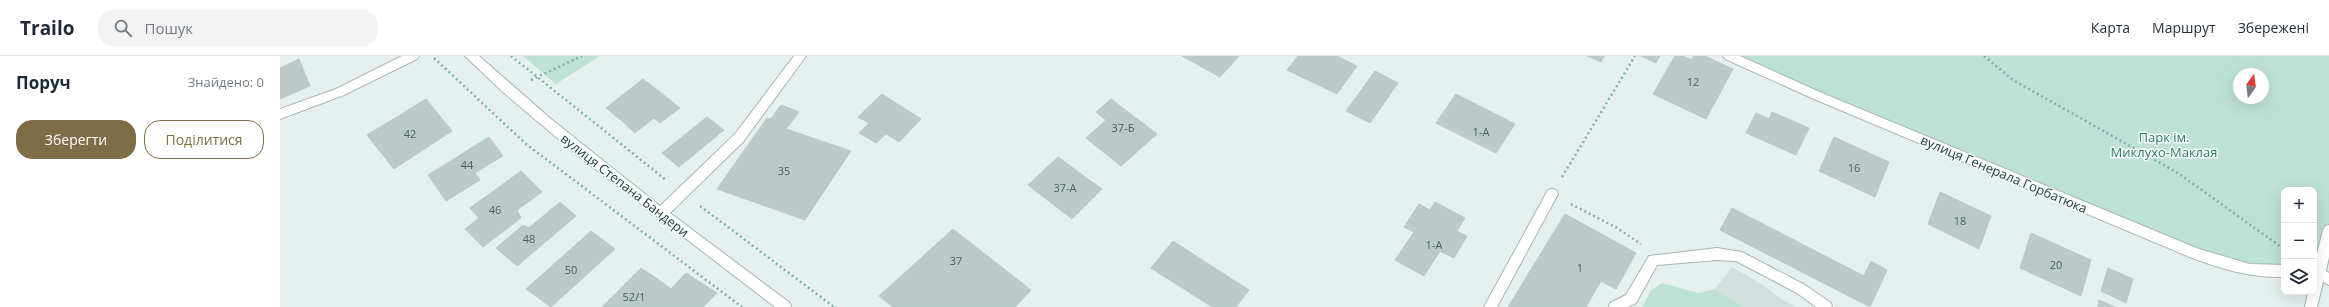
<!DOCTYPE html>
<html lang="uk">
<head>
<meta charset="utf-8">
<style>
	body { margin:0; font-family:"Open Sans",sans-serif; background:#f2f2f3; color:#1f2937 }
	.controls { position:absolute; right:12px; bottom:12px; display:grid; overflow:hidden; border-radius:8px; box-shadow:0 4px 16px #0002 }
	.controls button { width:36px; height:36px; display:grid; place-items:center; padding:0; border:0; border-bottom:1px solid #e0e1e3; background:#fff; color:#1f2937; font:20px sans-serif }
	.compass { position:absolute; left:1953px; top:12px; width:36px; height:36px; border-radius:50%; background:#fff; box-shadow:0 4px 16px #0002; rotate:14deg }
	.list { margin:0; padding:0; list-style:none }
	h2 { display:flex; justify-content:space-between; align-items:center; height:52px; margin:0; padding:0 16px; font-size:17px }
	h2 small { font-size:13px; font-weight:400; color:#747a83 }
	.actions { display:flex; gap:8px; padding:12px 16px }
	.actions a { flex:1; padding:9px 0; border:1px solid #806d47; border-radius:16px; text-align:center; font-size:14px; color:#806d47 }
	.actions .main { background:#806d47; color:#fff }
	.icon { flex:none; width:22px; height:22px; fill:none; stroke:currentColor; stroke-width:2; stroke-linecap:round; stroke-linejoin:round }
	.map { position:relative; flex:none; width:2049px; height:251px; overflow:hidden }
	header { display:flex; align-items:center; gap:24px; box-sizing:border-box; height:56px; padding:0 20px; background:#fff; border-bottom:1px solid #e0e1e3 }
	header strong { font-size:19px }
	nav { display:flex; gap:22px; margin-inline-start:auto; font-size:14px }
	.search { width:280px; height:36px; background:#f2f2f3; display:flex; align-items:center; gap:10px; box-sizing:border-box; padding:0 14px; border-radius:16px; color:#747a83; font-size:15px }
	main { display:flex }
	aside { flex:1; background:#fff }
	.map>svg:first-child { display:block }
</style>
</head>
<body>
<header>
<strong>Trailo</strong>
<div class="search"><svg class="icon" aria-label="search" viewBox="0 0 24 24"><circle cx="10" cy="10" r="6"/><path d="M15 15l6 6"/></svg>Пошук</div>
<nav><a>Карта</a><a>Маршрут</a><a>Збережені</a></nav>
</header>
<main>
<aside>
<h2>Поруч<small>Знайдено: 0</small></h2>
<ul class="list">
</ul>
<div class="actions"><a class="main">Зберегти</a><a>Поділитися</a></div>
</aside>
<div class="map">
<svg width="2049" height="251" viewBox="0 0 2049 251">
	<rect width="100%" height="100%" fill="#e5efee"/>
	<polygon fill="#d3dfde" points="1452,211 1486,231 1503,244 1516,251 1465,251 1435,233"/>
	<g fill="#bee1d5" fill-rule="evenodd">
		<polygon points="243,0 320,0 276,28"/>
		<path d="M 1449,0 L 2049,0 L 2049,174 L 2034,216 L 2034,134 L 2004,134 L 2004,215 L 1958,211 ZM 1959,18 L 1983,18 L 1983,42 L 1959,42 Z"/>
		<polygon points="1382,227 1418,237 1435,233 1465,251 1362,251 1371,234"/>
	</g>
	<g fill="#bacac9" stroke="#b7c9c9">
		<polygon points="902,0 959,0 940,21"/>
		<polygon points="1018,0 1057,0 1077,10 1057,38 1007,14"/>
		<polygon points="1307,0 1324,0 1321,6"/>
		<polygon points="1361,0 1380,0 1376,7"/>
		<polygon points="1395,0 1403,0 1412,4 1414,0 1425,0 1453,13 1426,63 1373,38"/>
		<polygon points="19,3 30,30 0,43 0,12"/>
		<polygon points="1095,15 1118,27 1090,67 1066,55"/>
		<polygon points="363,23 380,36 342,65 326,52"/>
		<polygon points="380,36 400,52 380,67 374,62 355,77 342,65"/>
		<polygon points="602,38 641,63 619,86 606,78 596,87 579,77 589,67 578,61"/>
		<polygon points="1176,38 1235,68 1216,97 1156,67"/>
		<polygon points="146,43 172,75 114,113 87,79"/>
		<polygon points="831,43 877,78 841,110 806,82 826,64 816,56"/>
		<polygon points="501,49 519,56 506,73 571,95 525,164 437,133 487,62 491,63"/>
		<polygon points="1492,56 1529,72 1516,99 1466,77 1476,57 1489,63"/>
		<polygon points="427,61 444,74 399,111 382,97"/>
		<polygon points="209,81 223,100 195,117 200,124 166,145 148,119"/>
		<polygon points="1554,81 1609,106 1595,141 1539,115"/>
		<polygon points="778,101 822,133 792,163 748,129"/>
		<polygon points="241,115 262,136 237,154 241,162 203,191 185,173 199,162 190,152"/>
		<polygon points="1660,136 1711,160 1699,193 1648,168"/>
		<polygon points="280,146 296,160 237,210 216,192 243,169 249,172"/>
		<polygon points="1155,146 1185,162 1177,175 1187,180 1174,202 1160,195 1144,220 1115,204 1134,176 1124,171 1139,148 1150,154"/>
		<polygon points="1452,152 1584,220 1591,205 1607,214 1590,251 1440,174"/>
		<polygon points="1285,158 1356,197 1336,233 1321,225 1306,251 1228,251"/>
		<polygon points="673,173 751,234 735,251 613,251 599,240"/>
		<polygon points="311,175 335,193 271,251 246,233"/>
		<polygon points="1751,177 1811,204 1801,240 1740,212"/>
		<polygon points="893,185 969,234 956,251 932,251 871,212"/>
		<polygon points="361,212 386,229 365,251 322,251"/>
		<polygon points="1828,212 1853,223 1846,247 1821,235"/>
		<polygon points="406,217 437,237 423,251 365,251 386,229 391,233"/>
		<polygon points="1819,244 1835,251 1818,251"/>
	</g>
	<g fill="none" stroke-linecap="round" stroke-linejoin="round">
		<g stroke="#a7b6b7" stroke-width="2">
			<g id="minor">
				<polygon points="122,0 139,0 137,3 64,39 0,63 0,53 56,33"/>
				<polygon points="185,0 199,0 271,63 380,150 455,78 514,0 526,0 463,86 390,157 510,247 511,251 495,251 301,102 224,37"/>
				<path d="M 1443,0 L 1460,0 L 1542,37 L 1919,193 L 1970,208 L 2004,209 L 2004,221 C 1971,222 1942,213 1912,202 L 1534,43 L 1445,3 Z"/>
				<polygon points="1272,133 1276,134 1278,138 1217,251 1204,251 1268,134"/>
				<polygon points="2049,169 2049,201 2046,215 2049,217 2049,229 2043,226 2037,251 2025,251 2028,236 2034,236 2034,210 2043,174 2045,170"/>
				<polygon points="1437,192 1462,196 1525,229 1551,247 1552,251 1536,251 1517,237 1456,205 1437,204 1377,209 1356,247 1348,251 1329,251 1330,247 1346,239 1369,200"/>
			</g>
		</g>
		<g stroke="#85b0b4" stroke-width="2.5" stroke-dasharray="2 3" stroke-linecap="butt">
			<polyline points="231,0 386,124"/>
			<polyline points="1704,0 1733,24 1898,117 2004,193"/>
			<polyline points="154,2 246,88 462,251"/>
			<polyline points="251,24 302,0"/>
			<polyline points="1282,121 1355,0"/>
			<polyline points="1291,148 1337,172 1361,188"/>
			<polyline points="420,150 554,251"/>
		</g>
		<use href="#minor" fill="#fff" fill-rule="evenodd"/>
	</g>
	<g text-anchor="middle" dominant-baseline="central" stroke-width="3" stroke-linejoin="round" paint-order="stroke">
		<g font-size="11" fill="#496164">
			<text x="1413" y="25">12</text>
			<text x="843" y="71">37-Б</text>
			<text x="1201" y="75">1-А</text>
			<text x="130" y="77">42</text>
			<text x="187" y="108">44</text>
			<text x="1574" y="111">16</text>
			<text x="504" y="114">35</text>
			<text x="785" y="131">37-А</text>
			<text x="215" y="153">46</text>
			<text x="1680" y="164">18</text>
			<text x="249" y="182">48</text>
			<text x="1154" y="188">1-А</text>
			<text x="676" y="204">37</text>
			<text x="1776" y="208">20</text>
			<text x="1300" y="211">1</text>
			<text x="291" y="213">50</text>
			<text x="354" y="240">52/1</text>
		</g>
		<g font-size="13" fill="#2b7b6a" stroke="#f7fbfa">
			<text x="1884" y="81">Парк ім.<tspan x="1884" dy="15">Миклухо-Маклая</tspan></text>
		</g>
		<g font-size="13" fill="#233e42" stroke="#f7fbfa">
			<text transform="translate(1724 118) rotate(23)">вулиця Генерала Горбатюка</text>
			<text transform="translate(345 129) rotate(38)">вулиця Степана Бандери</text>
		</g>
	</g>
</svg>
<div class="controls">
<button>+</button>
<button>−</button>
<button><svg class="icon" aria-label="layers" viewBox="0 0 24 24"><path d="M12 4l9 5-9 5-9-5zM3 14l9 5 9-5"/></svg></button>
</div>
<svg class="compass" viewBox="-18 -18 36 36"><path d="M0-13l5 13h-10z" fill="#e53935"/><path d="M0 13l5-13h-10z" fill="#747a83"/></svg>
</div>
</main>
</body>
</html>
